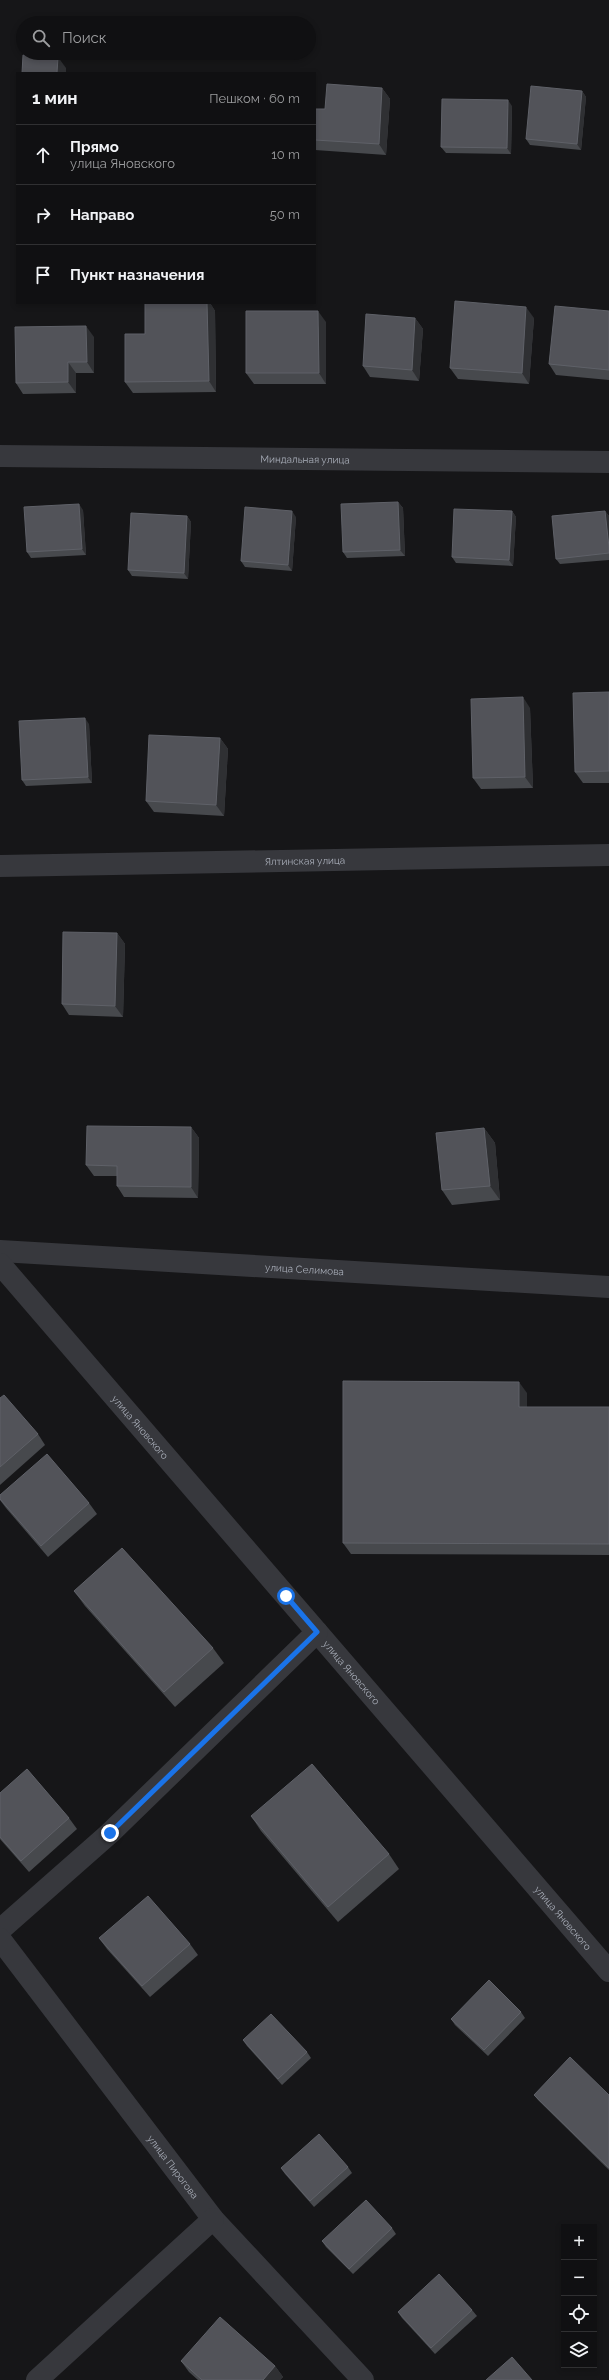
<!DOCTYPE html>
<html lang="ru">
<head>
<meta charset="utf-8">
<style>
	body { margin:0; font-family:Raleway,sans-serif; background:#1e1e20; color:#f1f3f6 }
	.controls { position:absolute; right:12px; bottom:12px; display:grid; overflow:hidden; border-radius:0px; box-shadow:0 2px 6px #0003 }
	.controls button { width:36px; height:36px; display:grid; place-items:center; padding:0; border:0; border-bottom:1px solid #303032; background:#101012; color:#f1f3f6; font:20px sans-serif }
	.stop { position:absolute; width:12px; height:12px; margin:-9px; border:3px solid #1a73e8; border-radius:50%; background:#fff }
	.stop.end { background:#1a73e8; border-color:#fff; box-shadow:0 1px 4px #0008 }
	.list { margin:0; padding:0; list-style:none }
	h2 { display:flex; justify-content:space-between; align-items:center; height:52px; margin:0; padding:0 16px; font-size:17px }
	h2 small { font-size:13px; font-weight:400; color:#9c9d9f }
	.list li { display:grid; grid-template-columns:26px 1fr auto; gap:12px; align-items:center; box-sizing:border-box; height:60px; padding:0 16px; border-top:1px solid #303032 }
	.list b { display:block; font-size:15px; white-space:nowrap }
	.list p { margin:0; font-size:13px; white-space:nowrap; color:#9c9d9f }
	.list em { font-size:13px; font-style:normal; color:#9c9d9f }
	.icon { flex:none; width:22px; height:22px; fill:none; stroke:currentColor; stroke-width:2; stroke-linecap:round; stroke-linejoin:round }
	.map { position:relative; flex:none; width:609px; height:2380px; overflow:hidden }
	.search { position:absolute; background:#101012; box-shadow:0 2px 6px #0003; left:16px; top:16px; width:300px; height:44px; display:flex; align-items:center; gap:10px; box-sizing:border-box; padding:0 14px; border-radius:22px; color:#9c9d9f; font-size:15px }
	.panel { position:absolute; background:#101012; box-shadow:0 2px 6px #0003; left:16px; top:72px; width:300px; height:232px; border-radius:0px }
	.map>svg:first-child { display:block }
</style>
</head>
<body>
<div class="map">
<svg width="609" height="2380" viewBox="0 0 609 2380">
	<rect width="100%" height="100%" fill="#161618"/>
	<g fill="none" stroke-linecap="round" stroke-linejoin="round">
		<g stroke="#37383d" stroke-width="22">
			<path id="s1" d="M 0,456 L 609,462"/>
			<path id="s2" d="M 0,866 L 609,855"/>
			<path id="s3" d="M 0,1251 L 609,1287"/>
			<path id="s4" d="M 0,1264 L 609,1971"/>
			<polyline points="0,1930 110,1833 317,1632"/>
			<path id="s5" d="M 0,1939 L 213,2219 L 363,2380"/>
			<polyline points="37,2380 213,2219"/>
		</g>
	</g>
	<g fill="#47494d">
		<polygon points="382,88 390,99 386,155 315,150 315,109 325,109"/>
		<polygon points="582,91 586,97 581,150 530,145 526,139"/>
		<polygon points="512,106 511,154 446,153 441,147"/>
		<polygon points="145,303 210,303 215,311 216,392 133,393 125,382 145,334"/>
		<polygon points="609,311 609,380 556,375 549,364"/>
		<polygon points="415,318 423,329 419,381 370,377 363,366"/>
		<polygon points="534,318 529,384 458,379 450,368"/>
		<polygon points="326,322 326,384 254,384 246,373"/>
		<polygon points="94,337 94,373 76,373 76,393 23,394 16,383"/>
		<polygon points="398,502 403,508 405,556 347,558 343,552"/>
		<polygon points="83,510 86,555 31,558 27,552"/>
		<polygon points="512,511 516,517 513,566 456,563 452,557"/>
		<polygon points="605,511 609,516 609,560 560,564 556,559"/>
		<polygon points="187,516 191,522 188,579 132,576 128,570"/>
		<polygon points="296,517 292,571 245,567 241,561"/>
		<polygon points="609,692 609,783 583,783 575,772"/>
		<polygon points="530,708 533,788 481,789 473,778"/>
		<polygon points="89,724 92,783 26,786 22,780"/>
		<polygon points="220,738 228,749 224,816 154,812 146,801"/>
		<polygon points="117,933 125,944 123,1017 69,1015 62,1004"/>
		<polygon points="191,1127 199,1138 198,1198 124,1197 117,1186 117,1176 94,1176 86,1165"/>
		<polygon points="484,1128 495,1143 500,1200 452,1205 442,1190"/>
		<polygon points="527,1393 527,1407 609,1407 609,1555 351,1554 343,1543"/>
		<polygon points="0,1398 38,1434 45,1445 0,1485"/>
		<polygon points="0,1495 89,1503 97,1514 48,1557 6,1508 0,1500"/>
		<polygon points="74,1591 213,1648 224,1663 175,1707 85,1606"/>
		<polygon points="0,1793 69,1818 77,1829 29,1872 0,1839"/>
		<polygon points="251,1816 389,1854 399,1869 338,1922 261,1831"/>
		<polygon points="99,1938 190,1944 198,1955 150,1997 107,1949"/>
		<polygon points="521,2012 525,2018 488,2056 455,2025 451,2019"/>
		<polygon points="243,2040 307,2052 311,2058 282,2085 247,2046"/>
		<polygon points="534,2095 609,2095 609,2170 538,2100"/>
		<polygon points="348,2167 352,2173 314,2207 285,2174 281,2168"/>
		<polygon points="392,2228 396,2234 353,2274 326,2247 322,2241"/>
		<polygon points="472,2310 477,2316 435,2354 402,2318 398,2312"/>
		<polygon points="181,2361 275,2366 283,2377 280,2380 198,2380 189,2372"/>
	</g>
	<g fill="#2f3033">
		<polygon points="58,57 66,68 66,73 57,73"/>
		<polygon points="382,88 390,99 386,155 379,144"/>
		<polygon points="582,91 586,97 581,150 577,144"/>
		<polygon points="508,100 512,106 511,154 507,148"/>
		<polygon points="207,303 210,303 215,311 216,392 209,381"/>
		<polygon points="526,307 534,318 529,384 522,373"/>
		<polygon points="318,311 326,322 326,384 319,373"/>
		<polygon points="415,318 423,329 419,381 412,370"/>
		<polygon points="86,326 94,337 94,373 87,362"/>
		<polygon points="68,362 76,373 76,393 68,382"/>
		<polygon points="398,502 403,508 405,556 400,550"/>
		<polygon points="79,504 83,510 86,555 82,549"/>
		<polygon points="292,511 296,517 292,571 288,565"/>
		<polygon points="512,511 516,517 513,566 509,560"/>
		<polygon points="605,511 609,516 609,547"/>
		<polygon points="187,516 191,522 188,579 184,573"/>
		<polygon points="523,697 530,708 533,788 525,777"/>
		<polygon points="85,718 89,724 92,783 88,777"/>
		<polygon points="220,738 228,749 224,816 216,805"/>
		<polygon points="117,933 125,944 123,1017 115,1006"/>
		<polygon points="191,1127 199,1138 198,1198 191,1187"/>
		<polygon points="484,1128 495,1143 500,1200 490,1186"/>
		<polygon points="519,1382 527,1393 527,1418 519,1407"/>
		<polygon points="275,2366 283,2377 280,2380 263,2380"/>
	</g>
	<g fill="#525359" stroke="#5f6168">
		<polygon points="23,55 58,57 57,73 22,73"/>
		<polygon points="327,84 382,88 379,144 315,140 315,109 325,109"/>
		<polygon points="531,86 582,91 577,144 526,139"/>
		<polygon points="442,99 508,100 507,148 441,147"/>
		<polygon points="455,301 526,307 522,373 450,368"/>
		<polygon points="145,303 207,303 209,381 125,382 125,334 145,334"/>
		<polygon points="555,306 609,311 609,370 549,364"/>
		<polygon points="246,311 318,311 319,373 246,373"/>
		<polygon points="366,314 415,318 412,370 363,366"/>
		<polygon points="86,326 87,362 68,362 68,382 16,383 15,327"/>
		<polygon points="398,502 400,550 343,552 341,504"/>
		<polygon points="79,504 82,549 27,552 24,507"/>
		<polygon points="245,507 292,511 288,565 241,561"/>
		<polygon points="454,509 512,511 509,560 452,557"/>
		<polygon points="605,511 609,547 609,553 556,559 552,516"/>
		<polygon points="131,513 187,516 184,573 128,570"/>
		<polygon points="609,692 609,771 575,772 573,693"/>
		<polygon points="523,697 525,777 473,778 471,699"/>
		<polygon points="85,718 88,777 22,780 19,721"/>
		<polygon points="149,735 220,738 216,805 146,801"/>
		<polygon points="63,932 117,933 115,1006 62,1004"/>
		<polygon points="87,1126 191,1127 191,1187 117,1186 117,1166 86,1165"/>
		<polygon points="484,1128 490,1186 442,1190 436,1133"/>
		<polygon points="343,1381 519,1382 519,1407 609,1407 609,1544 343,1543"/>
		<polygon points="4,1395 38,1434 0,1467 0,1398"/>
		<polygon points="47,1454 89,1503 41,1546 0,1499 0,1495"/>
		<polygon points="122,1548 213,1648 164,1692 74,1591"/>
		<polygon points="312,1764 389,1854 328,1907 251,1816"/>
		<polygon points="27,1769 69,1818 21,1861 0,1837 0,1793"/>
		<polygon points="148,1896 190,1944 142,1986 99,1938"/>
		<polygon points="489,1980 521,2012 484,2050 451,2019"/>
		<polygon points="271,2014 307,2052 278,2079 243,2040"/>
		<polygon points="570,2057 609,2095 609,2168 534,2095"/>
		<polygon points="319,2134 348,2167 310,2201 281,2168"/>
		<polygon points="366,2200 392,2228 349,2269 322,2241"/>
		<polygon points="439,2274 472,2310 431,2348 398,2312"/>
		<polygon points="220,2317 275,2366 263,2380 202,2380 181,2361"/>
		<polygon points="512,2357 532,2380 486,2380"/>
	</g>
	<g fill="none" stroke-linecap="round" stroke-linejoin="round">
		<polyline stroke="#1a73e8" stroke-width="5" points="110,1833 317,1632 286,1596"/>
	</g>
	<g text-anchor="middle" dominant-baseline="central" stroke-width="3.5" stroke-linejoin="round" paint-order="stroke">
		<g font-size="10" fill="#a8adb8" stroke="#111113">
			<text stroke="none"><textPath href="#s1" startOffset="305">Миндальная улица</textPath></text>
			<text stroke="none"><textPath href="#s2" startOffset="305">Ялтинская улица</textPath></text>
			<text stroke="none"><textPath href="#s3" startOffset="305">улица Селимова</textPath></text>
			<text stroke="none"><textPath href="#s4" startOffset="215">улица Яновского</textPath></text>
			<text stroke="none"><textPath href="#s4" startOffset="539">улица Яновского</textPath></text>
			<text stroke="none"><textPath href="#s4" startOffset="863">улица Яновского</textPath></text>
			<text stroke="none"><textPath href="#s5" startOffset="286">улица Пирогова</textPath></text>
		</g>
	</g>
</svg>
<div class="controls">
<button>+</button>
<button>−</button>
<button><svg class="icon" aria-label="locate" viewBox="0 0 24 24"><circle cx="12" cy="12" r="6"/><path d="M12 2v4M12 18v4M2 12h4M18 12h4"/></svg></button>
<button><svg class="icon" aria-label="layers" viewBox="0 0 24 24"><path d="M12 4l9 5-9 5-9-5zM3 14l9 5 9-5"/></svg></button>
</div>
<div class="stop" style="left:286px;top:1596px"></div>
<div class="stop end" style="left:110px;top:1833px"></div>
<div class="search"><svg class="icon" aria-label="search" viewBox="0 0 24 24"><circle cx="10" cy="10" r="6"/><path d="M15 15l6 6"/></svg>Поиск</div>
<section class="panel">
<h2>1 мин<small>Пешком · 60 m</small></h2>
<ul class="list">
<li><svg class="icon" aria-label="ahead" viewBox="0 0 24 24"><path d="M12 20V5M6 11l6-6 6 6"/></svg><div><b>Прямо</b><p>улица Яновского</p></div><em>10 m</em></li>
<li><svg class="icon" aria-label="right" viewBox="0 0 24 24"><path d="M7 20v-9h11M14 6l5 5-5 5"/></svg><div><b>Направо</b></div><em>50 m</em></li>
<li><svg class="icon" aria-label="arrive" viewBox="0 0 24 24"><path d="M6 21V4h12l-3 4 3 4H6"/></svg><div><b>Пункт назначения</b></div></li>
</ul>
</section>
</div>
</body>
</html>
